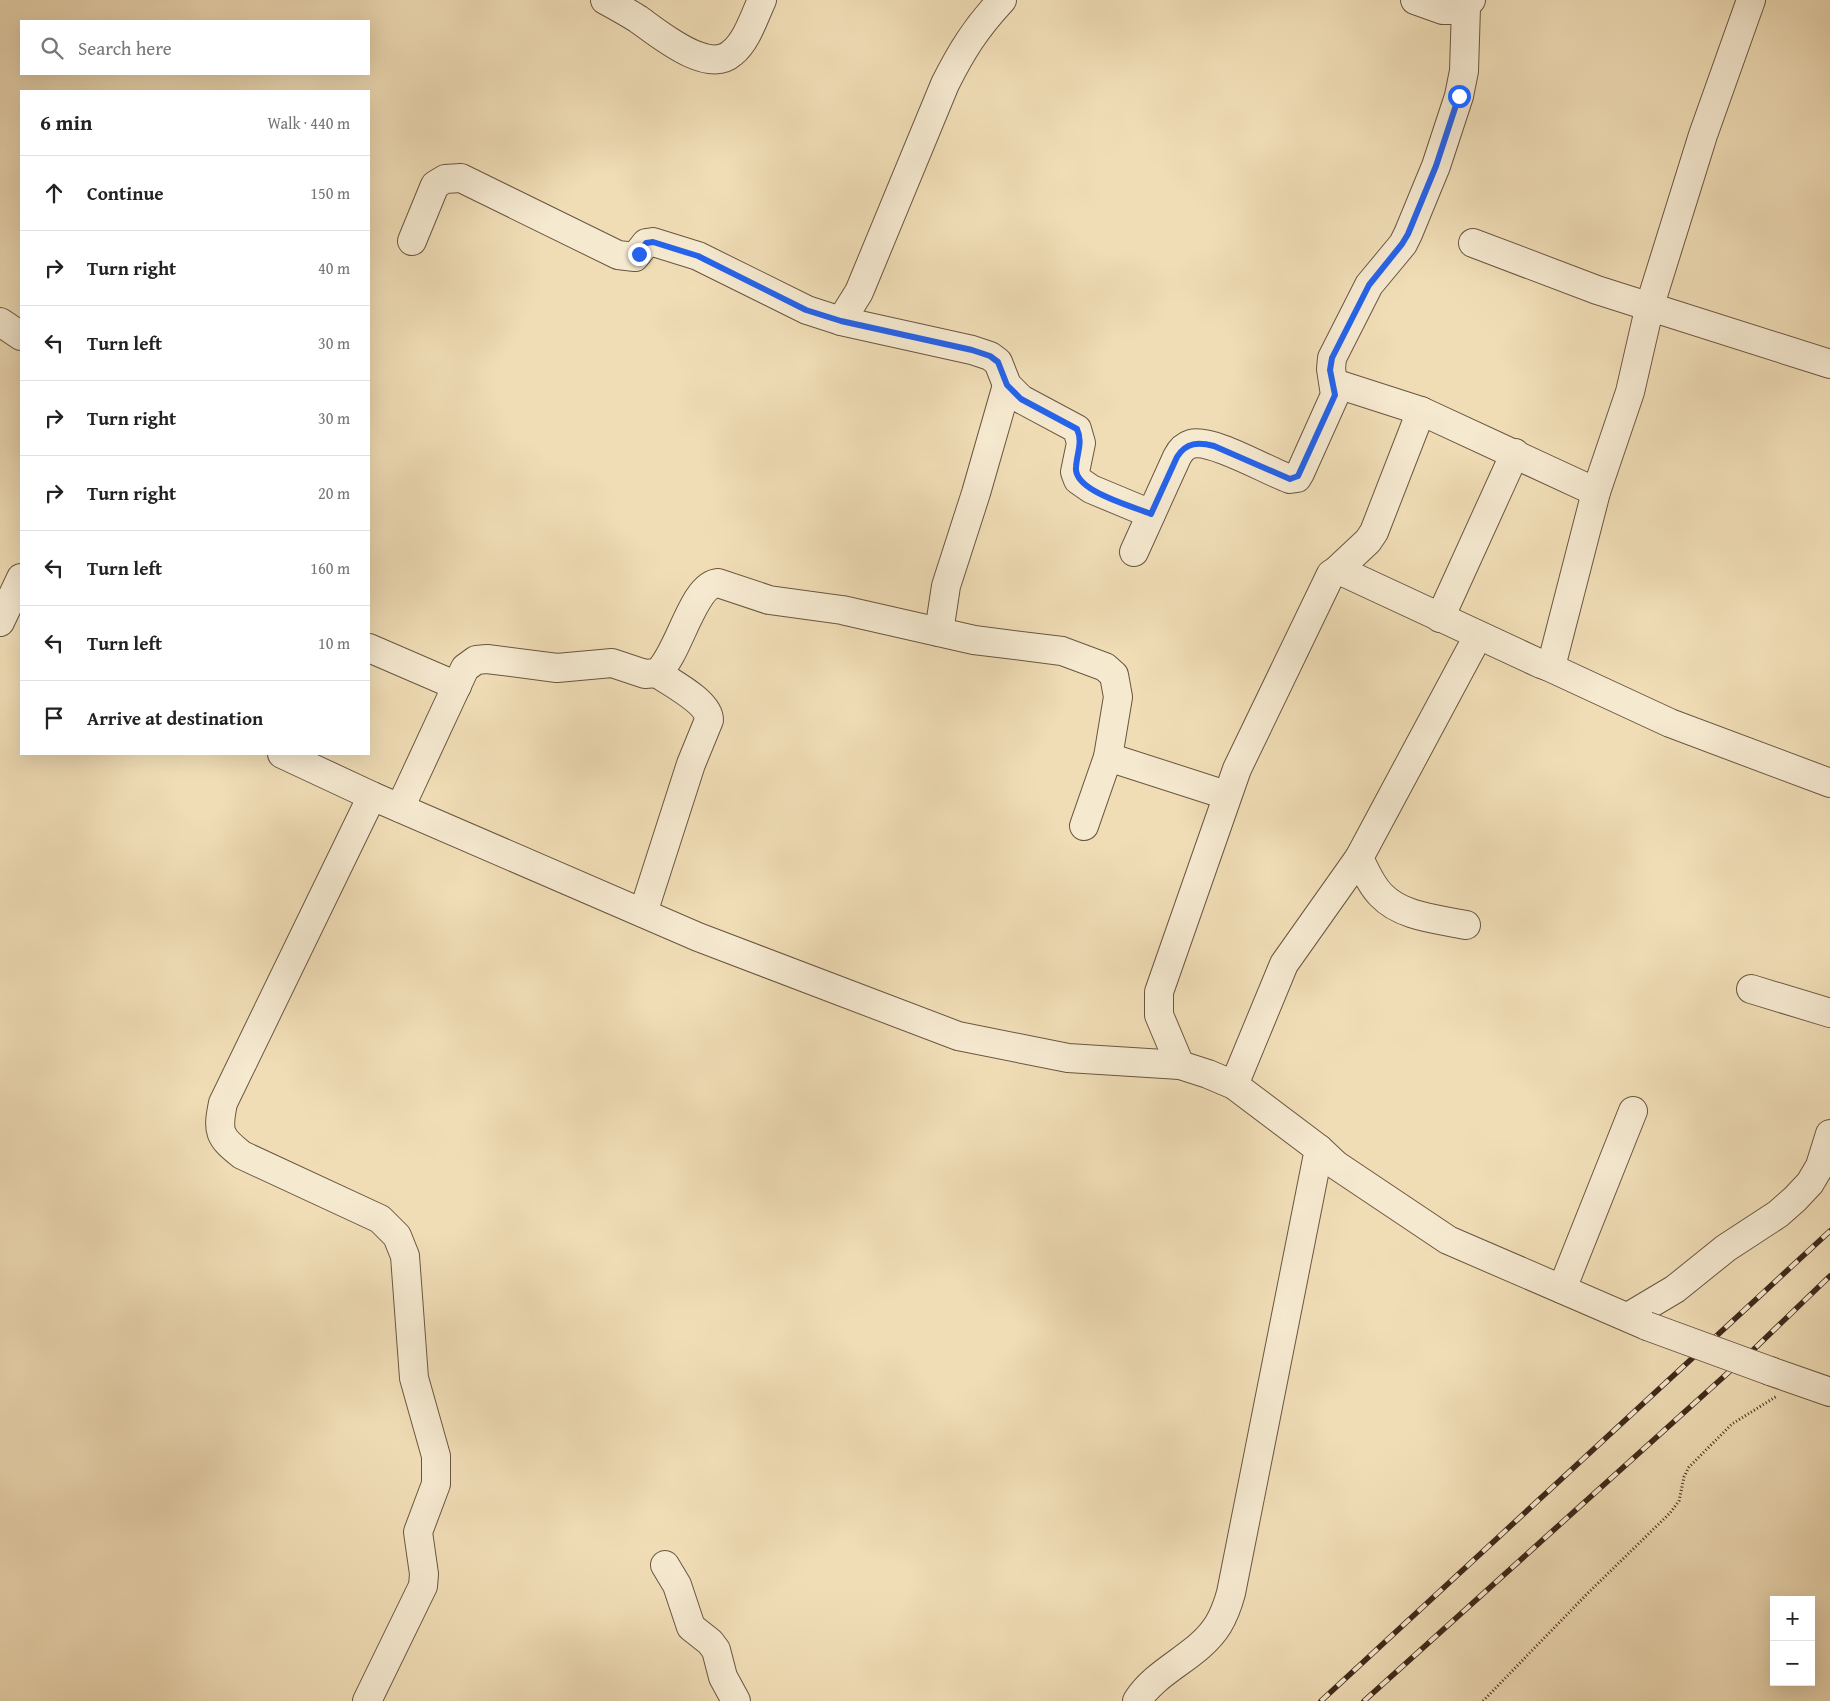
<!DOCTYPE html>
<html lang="en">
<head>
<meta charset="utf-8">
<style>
	body { margin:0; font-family:"Gentium Book Plus",serif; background:#f6f6f6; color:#222 }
	.controls { position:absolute; right:15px; bottom:15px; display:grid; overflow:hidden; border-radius:0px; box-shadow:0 5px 20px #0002 }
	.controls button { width:45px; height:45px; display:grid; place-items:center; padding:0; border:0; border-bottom:1px solid #e0e0e0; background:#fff; color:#222; font:25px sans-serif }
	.stop { position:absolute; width:15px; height:15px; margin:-11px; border:4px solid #2563eb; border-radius:50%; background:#fff }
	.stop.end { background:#2563eb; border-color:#fff; box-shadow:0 1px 5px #0008 }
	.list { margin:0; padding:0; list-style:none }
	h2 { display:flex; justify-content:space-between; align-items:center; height:65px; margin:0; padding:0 20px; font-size:21px }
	h2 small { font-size:16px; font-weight:400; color:#767676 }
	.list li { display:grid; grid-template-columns:32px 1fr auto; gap:15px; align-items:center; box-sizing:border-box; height:75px; padding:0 20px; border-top:1px solid #e0e0e0 }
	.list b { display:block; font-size:19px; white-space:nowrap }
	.list em { font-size:16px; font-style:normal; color:#767676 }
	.icon { flex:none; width:28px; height:28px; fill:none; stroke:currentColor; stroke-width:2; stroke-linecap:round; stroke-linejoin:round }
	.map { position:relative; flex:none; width:1830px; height:1701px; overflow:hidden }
	.search { position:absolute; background:#fff; box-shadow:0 5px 20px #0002; left:20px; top:20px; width:350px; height:55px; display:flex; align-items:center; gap:12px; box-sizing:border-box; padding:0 18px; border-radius:0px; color:#767676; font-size:19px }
	.panel { position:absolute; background:#fff; box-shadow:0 5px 20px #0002; left:20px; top:90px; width:350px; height:665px; border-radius:0px }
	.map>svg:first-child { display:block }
</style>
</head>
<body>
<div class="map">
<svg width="1830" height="1701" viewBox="0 0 1830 1701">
	<rect width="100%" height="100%" fill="#f0ddb6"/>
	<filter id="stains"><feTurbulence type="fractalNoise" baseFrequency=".004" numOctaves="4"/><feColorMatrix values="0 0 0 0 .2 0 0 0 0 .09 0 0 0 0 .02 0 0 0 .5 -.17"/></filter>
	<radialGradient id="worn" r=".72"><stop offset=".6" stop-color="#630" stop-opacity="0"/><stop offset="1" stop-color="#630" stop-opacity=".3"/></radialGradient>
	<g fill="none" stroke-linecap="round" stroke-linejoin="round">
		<g stroke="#6a5640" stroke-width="30">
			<g id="minor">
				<path d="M 605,0 C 616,6 627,12 638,19 C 659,34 708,75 732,53 C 747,41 754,17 762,0"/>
				<polyline points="1415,0 1443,10 1462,10 1471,0"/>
				<polyline points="412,241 435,185 445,179 461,178 618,255 635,257 646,243 653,242 698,256 807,310 841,321 972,350 990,356 998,362 1007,385 1021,399 1077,429 1081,443 1075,472 1078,480 1091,489 1151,514"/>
				<polyline points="1473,243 1597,290 1830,364"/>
				<path d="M 841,321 L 859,292 L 945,84 C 962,50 976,28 1002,0"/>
				<polyline points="0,322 21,336"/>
				<polyline points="1334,383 1421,411 1596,492"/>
				<path d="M 1134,552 L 1177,457 C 1180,451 1184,446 1191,444 C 1212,438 1267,471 1290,479 L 1297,478 L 1300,473 L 1335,395 L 1331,369 L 1332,358 L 1369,285 L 1403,244 L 1408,234 L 1436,166 L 1459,96 L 1464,71 L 1466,7"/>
				<polyline points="1336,571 1368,541 1374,532 1421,411"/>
				<polyline points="1440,618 1515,453"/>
				<polyline points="0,622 21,578"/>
				<polyline points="939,632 946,586 976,493 1007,385"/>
				<polyline points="369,648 457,686"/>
				<polyline points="1547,666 1670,723 1830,783"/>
				<polyline points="282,754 372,796 698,937 958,1036 1068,1058 1180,1065 1208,1074 1234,1085 1319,1149 1336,1165 1448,1240 1647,1326"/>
				<polyline points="1108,757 1226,795"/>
				<path d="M 400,808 L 465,668 L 476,660 L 487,659 L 557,668 L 612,663 L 645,674 L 657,673 C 679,655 692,585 718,583 L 769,600 L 842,610 L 974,640 L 1062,651 L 1105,667 L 1114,675 L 1118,697 L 1108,757 L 1084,826"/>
				<path d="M 1359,858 C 1365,870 1371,885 1381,895 C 1402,917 1437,919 1466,925"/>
				<path d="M 643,913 L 691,764 L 709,720 C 709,702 671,683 657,673"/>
				<polyline points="1751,989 1830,1013"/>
				<polyline points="1180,1065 1159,1015 1159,992 1237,769 1331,574 1336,571 1343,572 1541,664 1547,666 1553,659 1596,492 1630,392 1650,305 1703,135 1751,0"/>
				<polyline points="1234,1085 1284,964 1359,858 1478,636"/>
				<polyline points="1562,1289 1633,1111"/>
				<polyline points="1628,1317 1675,1289 1726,1248 1778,1214 1795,1199 1810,1183 1820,1166 1830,1134"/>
				<polyline points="1770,1371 1830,1392"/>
				<polyline points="665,1565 677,1585 691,1627 710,1642 716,1650 723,1677 736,1701"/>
				<path d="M 367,1701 L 423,1586 L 424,1574 L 418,1532 L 436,1484 L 436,1456 L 414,1378 L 405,1256 L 397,1236 L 380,1219 L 242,1155 C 219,1137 217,1132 223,1103 L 372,796"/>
				<path d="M 1137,1701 C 1157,1669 1198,1657 1218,1625 C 1224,1615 1228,1604 1231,1593 L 1319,1149"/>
			</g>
		</g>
		<polyline stroke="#3e2919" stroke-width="3" stroke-dasharray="1 2.5" stroke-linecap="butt" points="1483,1701 1587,1594 1670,1513 1679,1501 1684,1477 1689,1467 1732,1424 1777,1396"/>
		<use href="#minor" stroke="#f5e9d0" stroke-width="28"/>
		<g stroke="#3e2919" stroke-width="5.5">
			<g id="rail">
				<polyline points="1321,1701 1830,1231"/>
				<polyline points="1364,1701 1750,1353 1830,1276"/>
			</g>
		</g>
		<use href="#rail" stroke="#f5e9d0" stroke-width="4" stroke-dasharray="11" stroke-linecap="butt"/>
		<g stroke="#6a5640" stroke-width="30" stroke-linecap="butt">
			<polyline id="minor-bridge" points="1647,1326 1770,1371"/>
		</g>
		<use href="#minor-bridge" stroke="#f5e9d0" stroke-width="28"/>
	</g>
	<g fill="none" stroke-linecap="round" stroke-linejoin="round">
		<path stroke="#2563eb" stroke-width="6" d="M 639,254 L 646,243 L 653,242 L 698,256 L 806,310 L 841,321 L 972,350 L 990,356 L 998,362 L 1007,385 L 1021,399 L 1077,429 C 1083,442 1077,453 1076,467 C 1073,491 1132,506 1151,514 L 1177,457 C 1186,442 1199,442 1214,446 L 1290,479 L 1298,476 L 1335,395 L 1330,370 L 1332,358 L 1369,285 L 1402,244 L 1408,234 L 1436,166 L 1459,96"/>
	</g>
	<rect width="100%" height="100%" filter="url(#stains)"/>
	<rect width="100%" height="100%" fill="url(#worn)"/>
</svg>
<div class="controls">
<button>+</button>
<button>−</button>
</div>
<div class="stop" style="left:1459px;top:96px"></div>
<div class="stop end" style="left:639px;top:254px"></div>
<div class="search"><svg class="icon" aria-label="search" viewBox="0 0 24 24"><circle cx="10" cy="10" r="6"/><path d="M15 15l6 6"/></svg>Search here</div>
<section class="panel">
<h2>6 min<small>Walk · 440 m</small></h2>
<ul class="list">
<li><svg class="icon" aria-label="ahead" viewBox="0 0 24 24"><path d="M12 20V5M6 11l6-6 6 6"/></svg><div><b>Continue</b></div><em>150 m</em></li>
<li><svg class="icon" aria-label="right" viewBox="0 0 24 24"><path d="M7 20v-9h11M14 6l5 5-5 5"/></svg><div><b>Turn right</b></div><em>40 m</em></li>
<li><svg class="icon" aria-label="left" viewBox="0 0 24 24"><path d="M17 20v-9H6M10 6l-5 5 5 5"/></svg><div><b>Turn left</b></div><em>30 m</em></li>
<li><svg class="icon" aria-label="right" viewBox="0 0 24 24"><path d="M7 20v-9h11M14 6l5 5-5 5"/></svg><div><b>Turn right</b></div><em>30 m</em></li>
<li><svg class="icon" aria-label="right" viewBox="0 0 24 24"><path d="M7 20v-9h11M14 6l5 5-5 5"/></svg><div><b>Turn right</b></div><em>20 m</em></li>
<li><svg class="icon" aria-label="left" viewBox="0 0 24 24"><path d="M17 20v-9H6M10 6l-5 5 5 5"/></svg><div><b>Turn left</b></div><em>160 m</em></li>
<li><svg class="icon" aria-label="left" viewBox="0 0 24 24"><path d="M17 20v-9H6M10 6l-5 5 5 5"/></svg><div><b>Turn left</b></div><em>10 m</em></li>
<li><svg class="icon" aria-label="arrive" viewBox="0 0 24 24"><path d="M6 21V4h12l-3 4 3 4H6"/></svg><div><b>Arrive at destination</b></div></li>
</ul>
</section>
</div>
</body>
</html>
